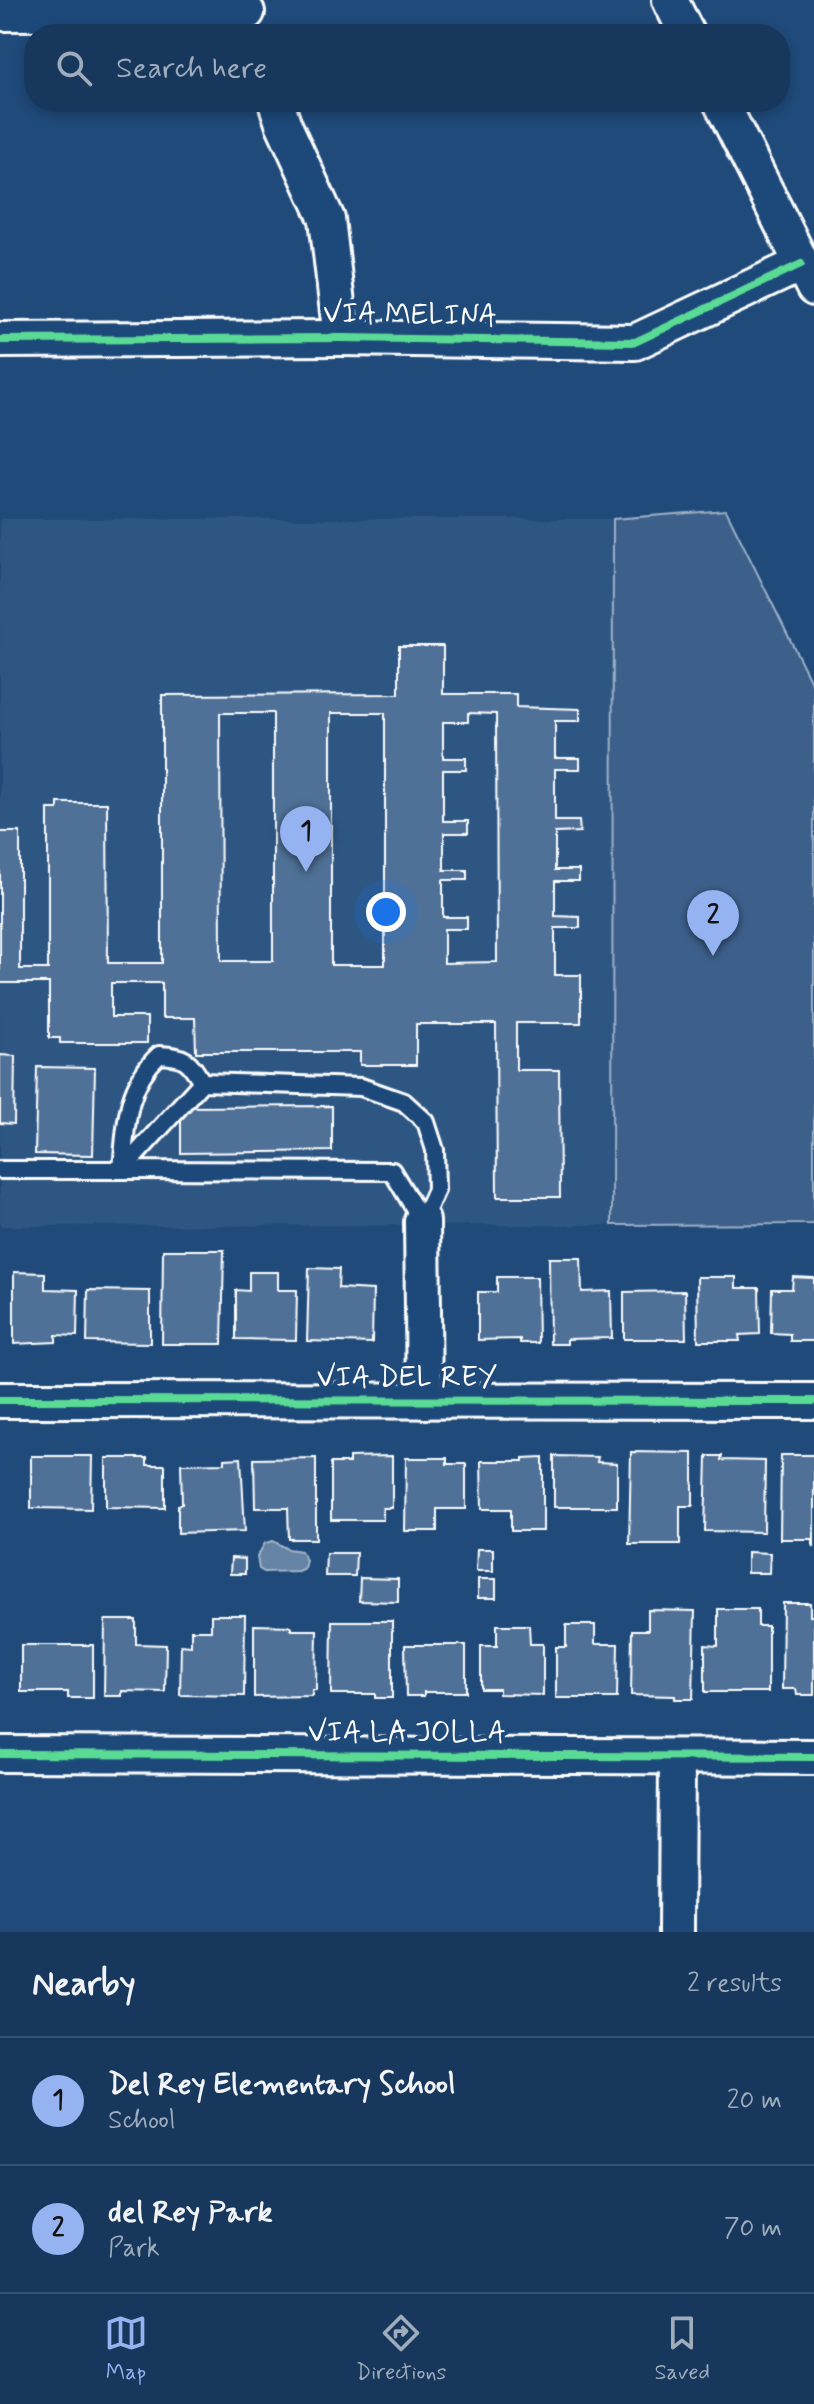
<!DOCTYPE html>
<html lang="en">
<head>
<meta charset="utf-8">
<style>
	body { margin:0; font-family:Mynerve,sans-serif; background:#203f62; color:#f1f3f6 }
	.you { position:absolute; left:386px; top:912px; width:28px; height:28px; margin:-20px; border:6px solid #fff; border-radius:50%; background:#1a73e8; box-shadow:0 0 0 12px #1a73e833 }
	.badge { display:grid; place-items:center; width:52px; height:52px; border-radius:50%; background:#95b2f1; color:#111; font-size:26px; font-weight:700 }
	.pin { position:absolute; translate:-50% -66px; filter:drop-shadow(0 2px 4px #0008) }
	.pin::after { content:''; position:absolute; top:42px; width:28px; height:24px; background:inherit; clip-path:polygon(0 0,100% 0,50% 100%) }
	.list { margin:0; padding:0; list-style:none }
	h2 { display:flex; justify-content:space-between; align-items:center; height:104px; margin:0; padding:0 32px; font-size:34px }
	h2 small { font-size:26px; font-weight:400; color:#9eacbb }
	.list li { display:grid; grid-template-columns:52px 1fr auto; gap:24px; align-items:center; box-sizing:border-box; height:128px; padding:0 32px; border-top:2px solid #365272 }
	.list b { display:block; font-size:30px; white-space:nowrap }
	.list p { margin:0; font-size:26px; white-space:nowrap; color:#9eacbb }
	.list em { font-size:26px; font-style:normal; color:#9eacbb }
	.icon { flex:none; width:44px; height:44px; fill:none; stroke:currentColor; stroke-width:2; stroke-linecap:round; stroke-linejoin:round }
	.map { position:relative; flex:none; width:814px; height:1932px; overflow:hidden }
	.search { position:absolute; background:#17385c; box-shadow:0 4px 12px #0003; left:24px; right:24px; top:24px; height:88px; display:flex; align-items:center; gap:20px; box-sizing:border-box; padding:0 28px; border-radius:32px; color:#9eacbb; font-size:30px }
	.sheet { height:360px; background:#17385c }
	nav { display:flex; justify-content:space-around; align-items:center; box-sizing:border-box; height:112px; border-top:2px solid #365272; background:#17385c; font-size:22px; color:#9eacbb }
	nav a { display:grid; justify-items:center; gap:4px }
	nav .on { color:#95b2f1 }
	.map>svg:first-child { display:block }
</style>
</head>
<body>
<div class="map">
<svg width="814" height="1932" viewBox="0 0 814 1932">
	<rect width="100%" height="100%" fill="#1f4a7a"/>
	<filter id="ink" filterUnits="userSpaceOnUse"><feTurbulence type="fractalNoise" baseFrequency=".0125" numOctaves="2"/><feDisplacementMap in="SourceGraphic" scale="16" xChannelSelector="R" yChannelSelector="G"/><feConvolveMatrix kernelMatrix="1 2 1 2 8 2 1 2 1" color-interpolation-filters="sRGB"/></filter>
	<g filter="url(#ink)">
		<polygon fill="#2e5683" points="0,519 613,519 612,1225 0,1226"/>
		<polygon fill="#3c618b" stroke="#9eb0c5" stroke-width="2" points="726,510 814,688 814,1224 612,1225 613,519"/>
		<polygon fill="#6583a4" stroke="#a3b5c8" stroke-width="2" points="273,1541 288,1549 301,1551 306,1560 304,1568 298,1571 264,1572 259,1569 257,1557 265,1543"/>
		<g fill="#507197" stroke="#fff" stroke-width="2" fill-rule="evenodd">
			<path d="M 399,646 L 443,646 L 443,694 L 516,694 L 516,707 L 580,709 L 580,721 L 555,721 L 555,758 L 580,758 L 580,769 L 555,769 L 555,821 L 579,821 L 580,832 L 555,833 L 555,870 L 579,870 L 579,881 L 555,881 L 555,916 L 580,917 L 580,928 L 555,928 L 555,975 L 581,975 L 581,1023 L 516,1023 L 516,1070 L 559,1070 L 560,1197 L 497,1197 L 496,1024 L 416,1024 L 416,1065 L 360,1065 L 360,1052 L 196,1052 L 195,1018 L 162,1018 L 162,983 L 111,983 L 111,1017 L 147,1017 L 147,1043 L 60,1043 L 60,1038 L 49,1038 L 49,983 L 0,983 L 0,832 L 20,832 L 20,969 L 48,969 L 48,809 L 58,809 L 58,803 L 107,803 L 108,963 L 162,963 L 162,695 L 399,694 ZM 220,713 L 273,713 L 273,961 L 221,961 ZM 331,713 L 385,713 L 385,965 L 331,965 ZM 468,713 L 496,714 L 497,962 L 444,963 L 444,929 L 467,929 L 467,917 L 443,917 L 443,880 L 467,880 L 467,870 L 444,870 L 444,833 L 468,833 L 468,821 L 443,821 L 443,770 L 466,770 L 466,758 L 443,758 L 443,722 L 468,722 Z"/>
			<polygon points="0,1055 15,1056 14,1124 0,1123"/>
			<polygon points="37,1067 95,1068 93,1155 35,1154"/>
			<polygon points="332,1106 332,1151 181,1153 181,1107"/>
			<polygon points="163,1250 224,1250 222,1344 162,1344"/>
			<polygon points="549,1258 581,1258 582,1292 611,1291 612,1338 567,1339 567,1344 550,1344"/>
			<polygon points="309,1268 339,1269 338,1288 373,1290 372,1343 307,1341"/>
			<polygon points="14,1272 45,1273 45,1289 78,1290 77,1336 56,1335 56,1342 14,1344"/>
			<polygon points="249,1272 278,1272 278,1290 297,1290 296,1340 236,1339 236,1290 249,1291"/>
			<polygon points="497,1277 537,1277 538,1343 520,1343 520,1339 478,1340 478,1292 497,1292"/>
			<polygon points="697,1277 736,1277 736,1288 759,1288 760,1334 739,1335 740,1341 698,1341"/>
			<polygon points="793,1277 814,1278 814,1341 790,1341 790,1334 771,1333 772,1289 792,1289"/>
			<polygon points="88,1290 150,1291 150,1343 87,1342"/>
			<polygon points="685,1291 686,1339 624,1339 624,1292"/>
			<polygon points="631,1452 693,1453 693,1506 680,1506 680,1544 629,1544"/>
			<polygon points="781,1455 814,1455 814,1547 812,1539 780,1539"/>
			<polygon points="31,1456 92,1456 91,1509 31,1508"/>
			<polygon points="392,1456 392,1508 383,1508 383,1520 331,1520 331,1463 349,1463 349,1457"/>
			<polygon points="554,1456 598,1457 597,1462 617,1463 617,1507 554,1507"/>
			<polygon points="707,1456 722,1456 721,1460 765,1461 764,1532 705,1531"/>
			<polygon points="543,1457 543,1531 511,1531 511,1509 482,1509 481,1461 523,1461 523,1458"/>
			<polygon points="106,1458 147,1458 147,1465 165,1465 165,1508 106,1507"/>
			<polygon points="241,1458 245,1531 178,1533 178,1505 182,1504 181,1464 225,1463 225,1459"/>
			<polygon points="316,1458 316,1539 289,1539 288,1508 255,1508 254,1459"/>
			<polygon points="406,1458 447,1458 447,1464 466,1464 466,1509 437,1509 437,1531 405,1531"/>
			<polygon points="477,1549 493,1549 493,1571 476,1571"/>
			<polygon points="747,1552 770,1553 769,1573 747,1573"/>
			<polygon points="326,1553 356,1553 355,1576 325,1576"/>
			<polygon points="231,1558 245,1559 245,1574 230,1574"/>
			<polygon points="360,1578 398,1579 398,1602 359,1601"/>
			<rect x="478" y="1579" width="18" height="19"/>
			<polygon points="783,1603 810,1603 810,1616 814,1616 814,1695 797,1695 796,1689 782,1689"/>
			<polygon points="718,1609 758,1609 758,1626 768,1626 768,1692 705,1692 705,1645 718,1646"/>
			<polygon points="648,1610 695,1611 693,1699 675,1699 675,1696 631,1695 632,1630 648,1630"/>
			<polygon points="211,1615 245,1615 244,1696 180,1695 181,1645 191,1646 191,1630 211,1630"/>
			<polygon points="105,1620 136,1620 136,1644 166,1645 165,1692 122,1691 122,1696 104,1696"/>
			<polygon points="332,1621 392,1621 392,1698 375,1698 375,1694 331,1694"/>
			<polygon points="254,1625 291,1626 291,1630 317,1630 316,1690 312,1690 312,1696 254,1697"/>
			<polygon points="497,1625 529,1625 530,1644 543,1644 543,1695 499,1694 499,1689 481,1689 481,1646 497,1646"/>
			<polygon points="566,1625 595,1625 595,1644 618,1644 617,1698 556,1698 556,1647 566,1647"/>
			<polygon points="21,1645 93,1645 93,1698 68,1698 68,1692 21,1692"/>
			<polygon points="405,1645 466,1645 466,1692 424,1692 424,1696 406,1696"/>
		</g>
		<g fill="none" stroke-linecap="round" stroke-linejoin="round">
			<g stroke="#fff" stroke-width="22">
				<g id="service">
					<path d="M 202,1082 C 189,1060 186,1056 159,1055 C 125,1087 126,1126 122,1170 L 392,1171 L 422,1221"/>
					<polyline points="0,1170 122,1170 202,1082 361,1087 404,1102 426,1122 435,1150 436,1190 422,1221"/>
				</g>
			</g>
			<g stroke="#fff" stroke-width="40">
				<g id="minor">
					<polyline points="670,0 687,34"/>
					<polyline points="0,13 247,12"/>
					<polyline points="276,102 283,123 327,219 341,338"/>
					<polyline points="721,102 814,288"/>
					<polyline points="0,340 341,338 635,342 801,264"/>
					<polyline points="422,1221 424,1401"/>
					<polyline points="0,1400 814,1401"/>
					<polyline points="0,1754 814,1757"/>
					<polyline points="676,1932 677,1758"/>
				</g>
			</g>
			<use href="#service" stroke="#1f4a7a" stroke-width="16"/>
			<use href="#minor" stroke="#1f4a7a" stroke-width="34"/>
			<g stroke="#1f4a7a" stroke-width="13">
				<g id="cycleway">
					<polyline points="0,340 341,338 635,342 801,264"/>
					<polyline points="0,1400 814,1401"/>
					<polyline points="0,1754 814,1757"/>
				</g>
			</g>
			<use href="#cycleway" stroke="#5adb95" stroke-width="8"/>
		</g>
	</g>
	<g text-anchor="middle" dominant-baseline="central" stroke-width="8" stroke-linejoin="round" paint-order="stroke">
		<g font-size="30" fill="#fff" stroke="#1f4a7a">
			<text transform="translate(410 315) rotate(1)">VIA MELINA</text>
			<text x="407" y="1377">VIA DEL REY</text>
			<text x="407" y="1732">VIA LA JOLLA</text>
		</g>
	</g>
</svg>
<div class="you"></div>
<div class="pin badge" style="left:306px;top:872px">1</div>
<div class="pin badge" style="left:713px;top:956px">2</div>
<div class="search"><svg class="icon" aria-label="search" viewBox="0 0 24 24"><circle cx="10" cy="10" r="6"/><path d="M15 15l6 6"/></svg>Search here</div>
</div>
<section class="sheet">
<h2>Nearby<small>2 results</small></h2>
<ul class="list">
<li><span class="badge">1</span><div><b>Del Rey Elementary School</b><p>School</p></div><em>20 m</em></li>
<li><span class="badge">2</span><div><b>del Rey Park</b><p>Park</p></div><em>70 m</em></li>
</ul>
</section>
<nav>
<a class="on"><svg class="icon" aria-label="map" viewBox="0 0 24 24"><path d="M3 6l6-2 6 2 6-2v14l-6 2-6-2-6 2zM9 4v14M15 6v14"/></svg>Map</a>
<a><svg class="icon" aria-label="directions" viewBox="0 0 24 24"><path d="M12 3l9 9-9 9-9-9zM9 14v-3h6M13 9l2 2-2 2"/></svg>Directions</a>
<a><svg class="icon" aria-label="saved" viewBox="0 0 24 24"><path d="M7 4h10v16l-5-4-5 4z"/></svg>Saved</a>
</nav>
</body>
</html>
